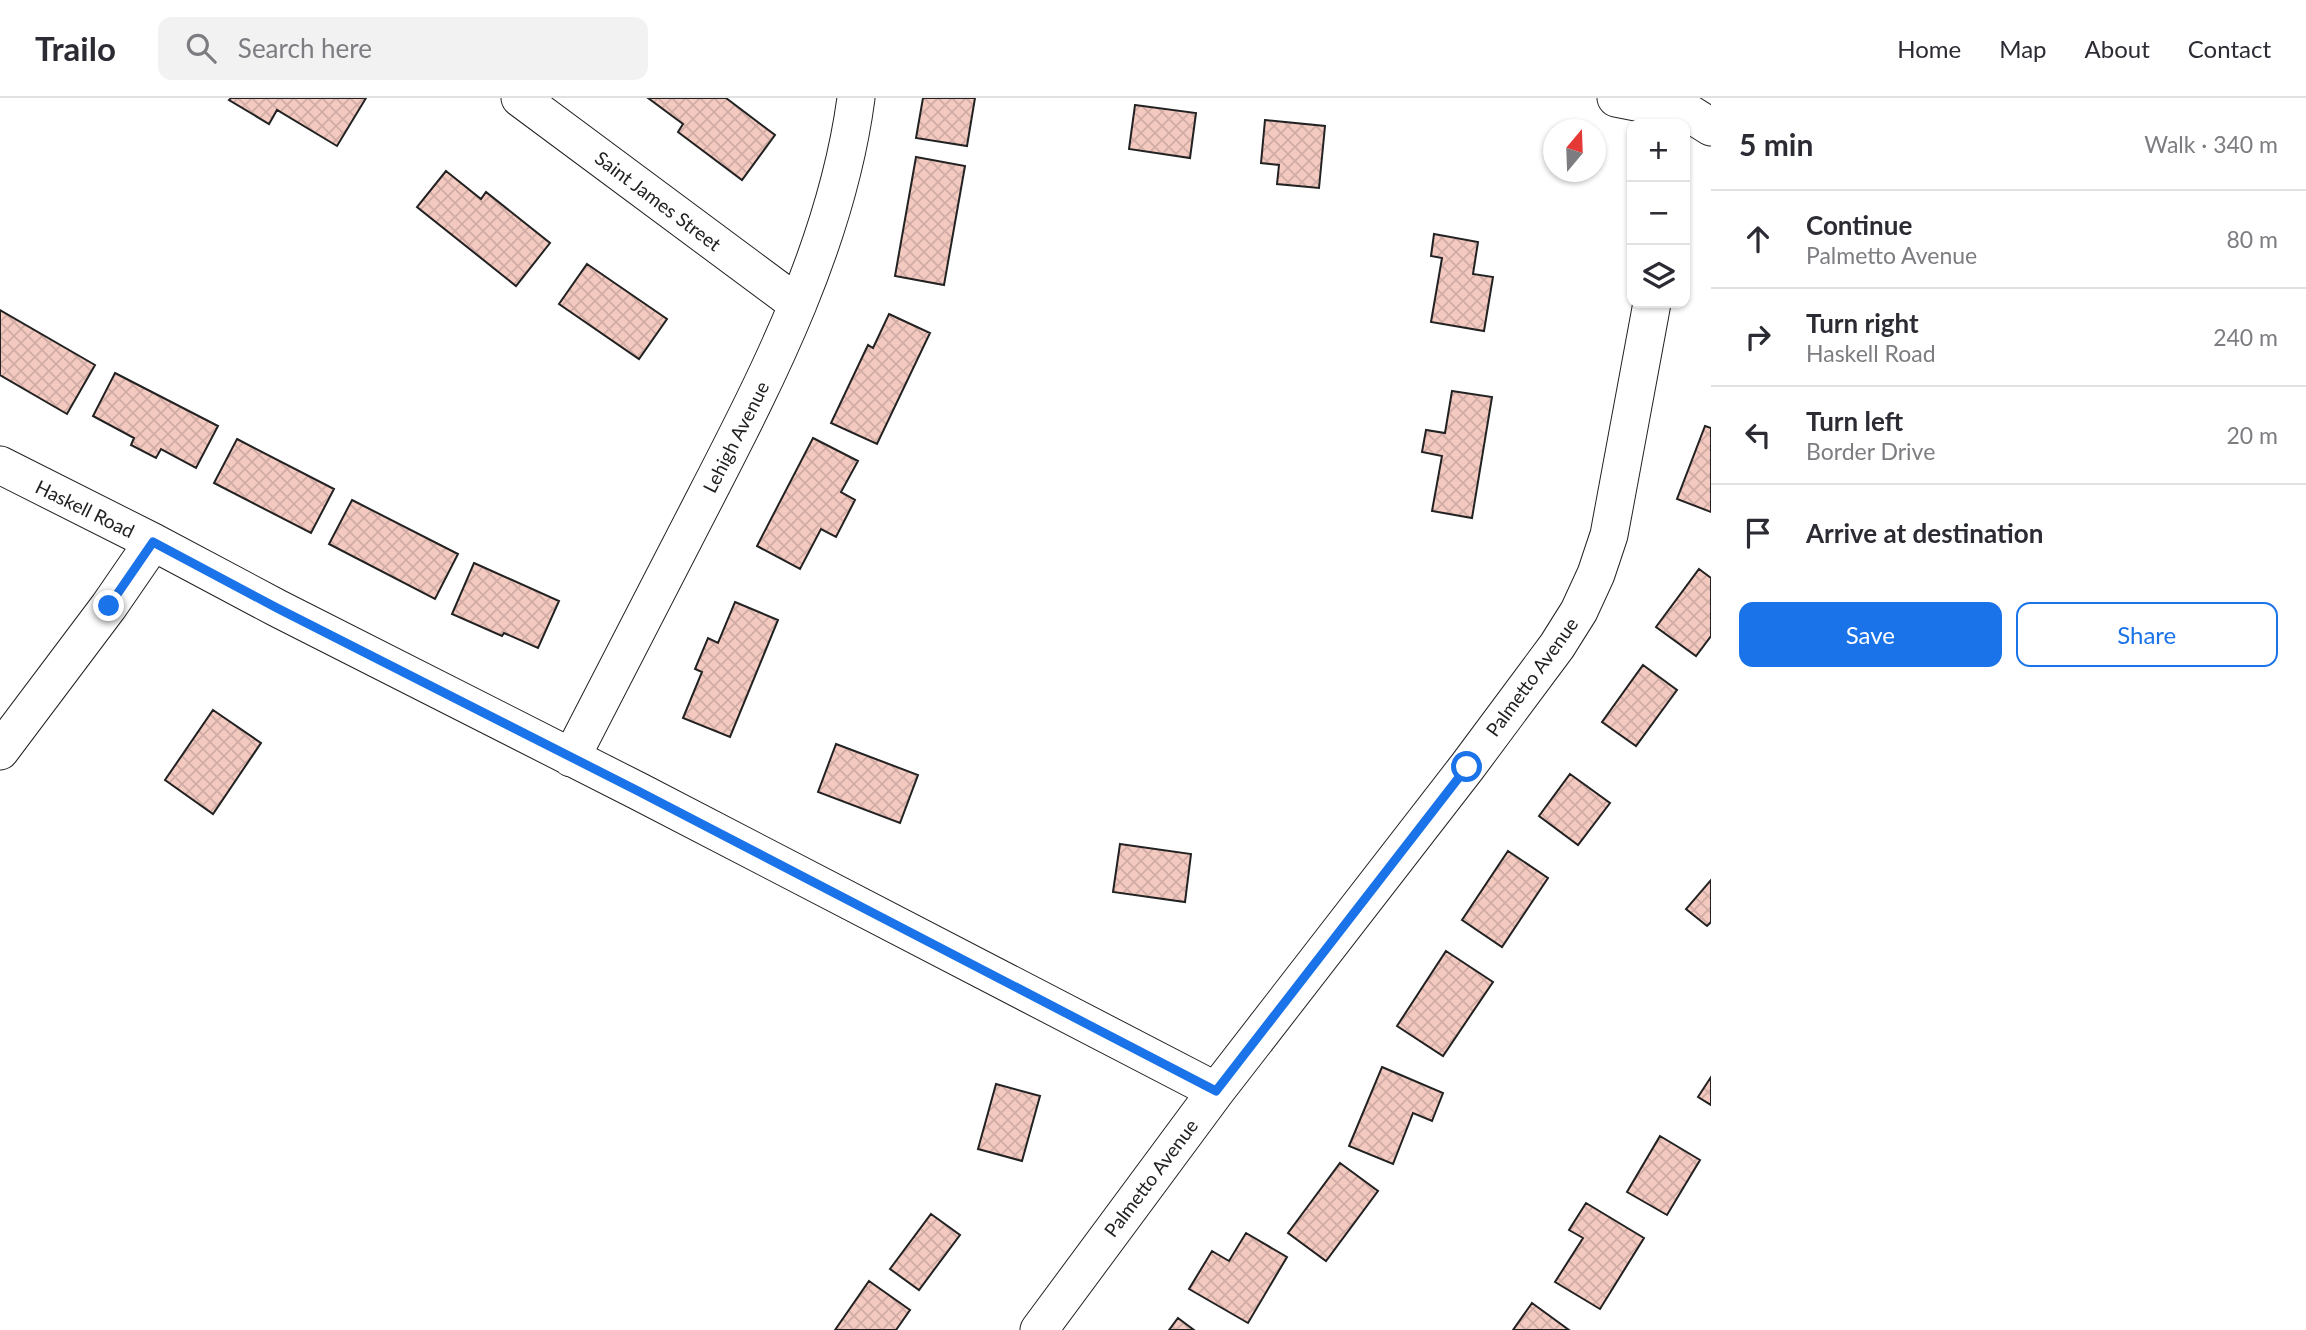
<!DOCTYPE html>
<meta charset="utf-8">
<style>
body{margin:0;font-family:Lato,sans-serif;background:#f2f2f3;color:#2b2b33}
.controls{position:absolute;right:21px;top:21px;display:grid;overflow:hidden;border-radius:14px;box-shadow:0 2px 5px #0004}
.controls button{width:63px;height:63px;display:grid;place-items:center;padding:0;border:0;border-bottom:2px solid #e1e1e2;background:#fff;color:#2b2b33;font:35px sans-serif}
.compass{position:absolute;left:1543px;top:21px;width:63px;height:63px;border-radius:50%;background:#fff;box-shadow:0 2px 5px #0004;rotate:19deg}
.stop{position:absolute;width:21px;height:21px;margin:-16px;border:5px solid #1a73e8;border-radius:50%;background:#fff}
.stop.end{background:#1a73e8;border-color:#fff;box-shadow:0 2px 7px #0008}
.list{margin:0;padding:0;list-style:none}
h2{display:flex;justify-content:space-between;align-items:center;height:91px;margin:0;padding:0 28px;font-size:30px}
h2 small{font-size:23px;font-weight:400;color:#7c7c81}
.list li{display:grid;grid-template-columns:46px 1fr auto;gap:21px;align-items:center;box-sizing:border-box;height:98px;padding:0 28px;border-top:2px solid #e1e1e2}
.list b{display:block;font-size:26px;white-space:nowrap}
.list p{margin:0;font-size:23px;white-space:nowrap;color:#7c7c81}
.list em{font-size:23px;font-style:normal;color:#7c7c81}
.actions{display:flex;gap:14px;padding:21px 28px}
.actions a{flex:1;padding:16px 0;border:2px solid #1a73e8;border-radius:14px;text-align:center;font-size:24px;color:#1a73e8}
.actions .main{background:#1a73e8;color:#fff}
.icon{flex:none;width:38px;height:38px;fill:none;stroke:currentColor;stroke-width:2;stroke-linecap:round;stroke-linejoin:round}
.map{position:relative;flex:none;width:1711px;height:1232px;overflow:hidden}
header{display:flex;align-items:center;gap:42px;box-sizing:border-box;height:98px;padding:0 35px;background:#fff;border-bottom:2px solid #e1e1e2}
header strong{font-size:33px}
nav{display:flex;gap:38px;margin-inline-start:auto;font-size:24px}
.search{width:490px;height:63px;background:#f2f2f3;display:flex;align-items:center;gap:18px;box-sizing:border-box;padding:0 24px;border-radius:14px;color:#7c7c81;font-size:26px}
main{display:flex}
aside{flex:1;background:#fff}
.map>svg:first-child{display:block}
.building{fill:url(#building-cross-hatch);stroke:#222;stroke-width:2}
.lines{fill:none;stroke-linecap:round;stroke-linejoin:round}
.minor-casing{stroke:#222;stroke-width:39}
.minor{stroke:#fff;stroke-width:37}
.route{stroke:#1a73e8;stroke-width:9}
.labels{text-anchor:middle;stroke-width:5;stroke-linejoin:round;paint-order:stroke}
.street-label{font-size:19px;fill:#222;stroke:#fff}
</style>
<header>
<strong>Trailo</strong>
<div class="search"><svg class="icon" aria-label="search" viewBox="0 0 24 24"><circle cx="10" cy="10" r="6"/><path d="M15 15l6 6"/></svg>Search here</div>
<nav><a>Home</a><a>Map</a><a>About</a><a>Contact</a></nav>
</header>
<main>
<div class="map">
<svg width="1711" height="1232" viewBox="0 0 1711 1232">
<defs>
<pattern id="building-cross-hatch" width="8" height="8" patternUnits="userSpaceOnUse" patternTransform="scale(1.75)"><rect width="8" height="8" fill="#f3c9c0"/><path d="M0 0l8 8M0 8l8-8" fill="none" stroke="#d0aca5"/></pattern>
</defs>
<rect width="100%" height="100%" fill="#fff"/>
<path class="building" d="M 231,0 L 366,0 L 337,48 L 277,12 L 269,26 L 229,2 Z
M 648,0 L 726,0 L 775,37 L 742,82 L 678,34 L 683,26 Z
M 923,0 L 975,0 L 967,48 L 916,40 Z
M 1135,7 L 1196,15 L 1190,60 L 1129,51 Z
M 1265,22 L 1325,28 L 1319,90 L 1277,86 L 1279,67 L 1261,65 Z
M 916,59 L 965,68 L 944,187 L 895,178 Z
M 446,73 L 481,101 L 486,94 L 550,145 L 516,188 L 417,109 Z
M 1434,136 L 1478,144 L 1473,176 L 1493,179 L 1484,233 L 1431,224 L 1442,160 L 1431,158 Z
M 587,166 L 667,221 L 639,261 L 559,206 Z
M 0,212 L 95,267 L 67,316 L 0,277 Z
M 889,216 L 930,235 L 877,346 L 831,325 L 868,247 L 873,250 Z
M 115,275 L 218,328 L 196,370 L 161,351 L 156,360 L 131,347 L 134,340 L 93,318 Z
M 1452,293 L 1492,299 L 1472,420 L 1432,413 L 1442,358 L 1422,354 L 1426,332 L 1445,335 Z
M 1705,328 L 1711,330 L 1711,414 L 1677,401 Z
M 813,340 L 858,363 L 841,394 L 855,402 L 836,439 L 821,431 L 800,471 L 757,448 Z
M 237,341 L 334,391 L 311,435 L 214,385 Z
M 352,402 L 458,456 L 435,501 L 329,446 Z
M 474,465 L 559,503 L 538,550 L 504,535 L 502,538 L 452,516 Z
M 1699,471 L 1711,480 L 1711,538 L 1696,558 L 1656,529 Z
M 735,504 L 778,522 L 730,639 L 683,620 L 702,574 L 695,571 L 708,540 L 718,545 Z
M 1643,567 L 1677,592 L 1636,648 L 1602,624 Z
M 213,612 L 261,645 L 213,716 L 165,682 Z
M 836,646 L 918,677 L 900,725 L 818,694 Z
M 1570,676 L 1610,705 L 1578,747 L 1539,718 Z
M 1120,746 L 1191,756 L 1185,804 L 1113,794 Z
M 1508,753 L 1548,780 L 1502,849 L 1462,822 Z
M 1711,782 L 1711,824 L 1707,828 L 1686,811 Z
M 1446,853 L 1493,884 L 1443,958 L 1397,928 Z
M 1382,969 L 1443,995 L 1432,1023 L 1413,1015 L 1393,1066 L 1349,1048 Z
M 1711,979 L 1711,1007 L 1698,999 Z
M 996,986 L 1040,998 L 1022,1063 L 978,1051 Z
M 1660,1038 L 1700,1062 L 1667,1117 L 1627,1094 Z
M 1340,1065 L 1378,1093 L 1326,1163 L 1288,1135 Z
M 1586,1105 L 1644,1140 L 1600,1211 L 1555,1184 L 1583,1140 L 1569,1132 Z
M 931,1116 L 960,1137 L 919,1192 L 890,1171 Z
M 1246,1135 L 1287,1159 L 1248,1225 L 1189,1191 L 1212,1153 L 1229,1163 Z
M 869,1183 L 910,1212 L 896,1232 L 835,1232 Z
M 1532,1205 L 1569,1232 L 1513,1232 Z
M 1178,1220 L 1194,1232 L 1169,1232 Z"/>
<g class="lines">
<defs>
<path id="minor" d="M 520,0 L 796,205
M 1616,0 L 1687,14 L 1711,29
M 0,367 L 153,444 L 277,510 L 638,693 L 1216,993
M 0,653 L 109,508 L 153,444
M 571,660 C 615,574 660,487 705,400 C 770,274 837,143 856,0
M 1039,1232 L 1216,993 L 1467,669 L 1557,548 L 1579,513 L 1596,476 L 1609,437 L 1652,205"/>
</defs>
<use href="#minor" class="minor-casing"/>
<use href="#minor" class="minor"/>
</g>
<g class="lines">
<path class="route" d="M 109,508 L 153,444 L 277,510 L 638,693 L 1216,993 L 1467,669"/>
</g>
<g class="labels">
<g class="street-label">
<text transform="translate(658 103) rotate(37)" y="7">Saint James Street</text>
<text transform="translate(736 339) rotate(-63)" y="7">Lehigh Avenue</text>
<text transform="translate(85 411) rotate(26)" y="7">Haskell Road</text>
<text transform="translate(1532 579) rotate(-54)" y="7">Palmetto Avenue</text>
<text transform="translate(1151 1080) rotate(-53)" y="7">Palmetto Avenue</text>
</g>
</g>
</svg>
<div class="controls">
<button>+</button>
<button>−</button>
<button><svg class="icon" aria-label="layers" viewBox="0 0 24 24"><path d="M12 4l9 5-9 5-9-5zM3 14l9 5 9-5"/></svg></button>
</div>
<svg class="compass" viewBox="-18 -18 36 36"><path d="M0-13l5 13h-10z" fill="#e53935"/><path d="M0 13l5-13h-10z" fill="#7c7c81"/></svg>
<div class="stop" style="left:1467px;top:669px"></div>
<div class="stop end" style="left:109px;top:508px"></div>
</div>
<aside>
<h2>5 min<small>Walk · 340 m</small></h2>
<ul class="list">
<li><svg class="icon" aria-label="ahead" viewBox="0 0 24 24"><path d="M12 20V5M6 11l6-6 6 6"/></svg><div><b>Continue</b><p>Palmetto Avenue</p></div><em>80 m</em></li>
<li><svg class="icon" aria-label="right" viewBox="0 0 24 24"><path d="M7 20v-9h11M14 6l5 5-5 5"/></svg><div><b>Turn right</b><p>Haskell Road</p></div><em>240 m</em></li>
<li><svg class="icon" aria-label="left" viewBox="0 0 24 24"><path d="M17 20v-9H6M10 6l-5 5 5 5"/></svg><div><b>Turn left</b><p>Border Drive</p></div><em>20 m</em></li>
<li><svg class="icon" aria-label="arrive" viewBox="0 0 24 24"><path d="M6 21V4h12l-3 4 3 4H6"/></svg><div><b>Arrive at destination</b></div></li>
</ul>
<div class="actions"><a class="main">Save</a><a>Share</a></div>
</aside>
</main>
